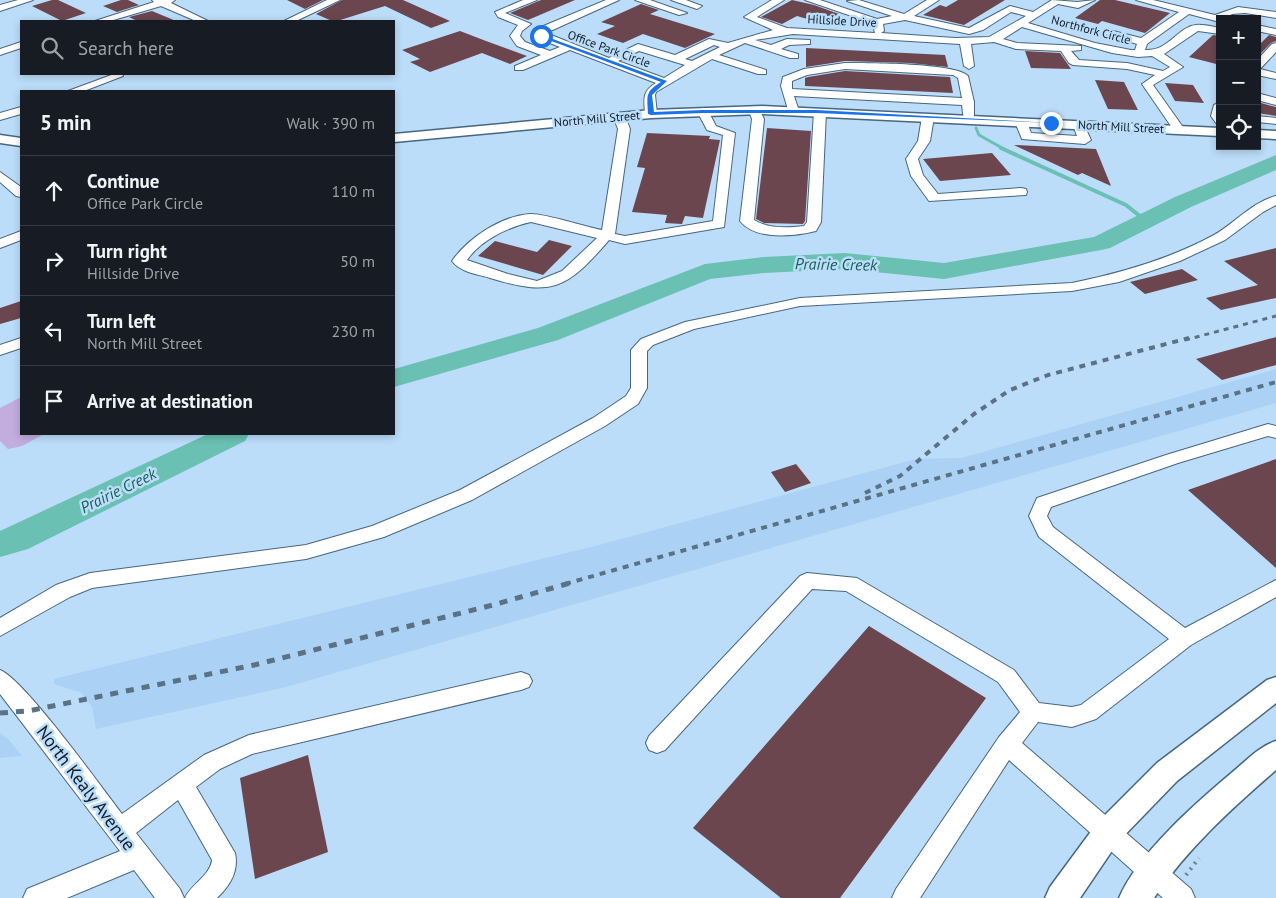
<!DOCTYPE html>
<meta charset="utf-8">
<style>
body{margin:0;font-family:"PT Sans",sans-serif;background:#20242c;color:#f1f3f6}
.controls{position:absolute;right:15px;top:15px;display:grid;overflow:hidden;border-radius:0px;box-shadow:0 2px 8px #0003}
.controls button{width:45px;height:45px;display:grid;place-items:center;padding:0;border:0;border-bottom:1px solid #363941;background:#171b24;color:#f1f3f6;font:25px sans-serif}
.stop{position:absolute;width:15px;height:15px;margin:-11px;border:4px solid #1a73e8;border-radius:50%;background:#fff}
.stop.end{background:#1a73e8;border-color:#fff;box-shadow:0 1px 5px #0008}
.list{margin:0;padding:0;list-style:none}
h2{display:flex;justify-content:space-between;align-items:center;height:65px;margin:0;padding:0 20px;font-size:21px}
h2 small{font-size:16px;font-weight:400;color:#9ea1a6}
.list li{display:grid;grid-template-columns:32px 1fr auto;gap:15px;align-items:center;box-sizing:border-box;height:70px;padding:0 20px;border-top:1px solid #363941}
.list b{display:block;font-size:19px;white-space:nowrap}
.list p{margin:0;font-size:16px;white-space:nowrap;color:#9ea1a6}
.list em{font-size:16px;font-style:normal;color:#9ea1a6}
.icon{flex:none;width:28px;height:28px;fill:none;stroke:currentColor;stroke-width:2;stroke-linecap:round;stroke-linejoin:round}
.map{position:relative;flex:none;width:1276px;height:898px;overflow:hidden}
.search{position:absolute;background:#171b24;box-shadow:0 2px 8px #0003;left:20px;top:20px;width:375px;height:55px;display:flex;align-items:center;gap:12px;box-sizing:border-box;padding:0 18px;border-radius:0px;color:#9ea1a6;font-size:19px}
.panel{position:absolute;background:#171b24;box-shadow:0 2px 8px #0003;left:20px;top:90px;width:375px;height:345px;border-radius:0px}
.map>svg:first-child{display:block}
.built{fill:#abd2f4}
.green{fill:#c2adde}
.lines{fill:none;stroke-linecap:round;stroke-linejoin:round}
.stream-far1{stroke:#6ac0b3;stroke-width:3}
.stream{stroke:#6ac0b3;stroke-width:4}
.river{fill:#6ac0b3;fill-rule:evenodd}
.building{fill:#6c464f}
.minor-casing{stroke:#47667f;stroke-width:2}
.major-casing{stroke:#47667f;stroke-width:3}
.path{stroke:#6b8397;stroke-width:4;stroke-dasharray:2 5;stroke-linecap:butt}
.minor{fill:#fff;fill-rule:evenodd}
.major{fill:#fff;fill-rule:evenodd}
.rail-far2{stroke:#5b7184;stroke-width:3;stroke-dasharray:5 5;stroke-linecap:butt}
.rail-far1{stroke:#5b7184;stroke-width:4;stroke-dasharray:6 6;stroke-linecap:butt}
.rail{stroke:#5b7184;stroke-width:5;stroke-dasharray:8 8;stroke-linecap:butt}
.route{fill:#1a73e8}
.labels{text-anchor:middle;stroke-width:5;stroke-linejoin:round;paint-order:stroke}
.far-street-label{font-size:12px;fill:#101d27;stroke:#bbddfa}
.water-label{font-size:16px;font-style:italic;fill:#165e56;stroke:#bbddfa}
.near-street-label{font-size:18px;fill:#101d27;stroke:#bbddfa}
</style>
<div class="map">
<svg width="1276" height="898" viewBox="0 0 1276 898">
<rect width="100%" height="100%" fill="#bbddfa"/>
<path class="built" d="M 1276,369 L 1276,403 L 286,687 L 96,729 L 92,707 L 82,693 L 54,684 L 54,679 L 599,545 L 916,459 L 961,458 Z
M 0,733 L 9,740 L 22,756 L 0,758 Z"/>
<path class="green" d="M 21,397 L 21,434 L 44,434 L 22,446 L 8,449 L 0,441 L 0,408 Z"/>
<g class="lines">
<path class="stream-far1" d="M 976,128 L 979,135 L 1004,149"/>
<path class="stream" d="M 1001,148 L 1126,205 L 1146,221"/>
<path class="river" d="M 1276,155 L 1276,170 L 1191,207 L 1110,248 L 1101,250 L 944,279 L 845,269 L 764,273 L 710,279 L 558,340 L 394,387 L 394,369 L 538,328 L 705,264 L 764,257 L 845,253 L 944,263 L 1094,237 L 1175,197 Z
M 208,434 L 249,434 L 245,441 L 28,549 L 0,557 L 0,531 Z"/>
</g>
<path class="building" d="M 52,0 L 58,0 L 86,13 L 62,21 L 32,6 Z
M 121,0 L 128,0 L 139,5 L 117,12 L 103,6 Z
M 287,0 L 323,0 L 305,9 Z
M 342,0 L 403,0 L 450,21 L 431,28 L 385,6 L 337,21 L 332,21 L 316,14 Z
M 541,0 L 575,0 L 528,20 L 510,13 Z
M 792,0 L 814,5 L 839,14 L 821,23 L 797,16 L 782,24 L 761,17 Z
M 958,0 L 1005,0 L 964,25 L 923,15 L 940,5 L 946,7 Z
M 1100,0 L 1115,0 L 1170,13 L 1145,33 L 1102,21 L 1098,24 L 1075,18 Z
M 641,4 L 659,10 L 650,14 L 715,34 L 685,48 L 643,34 L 623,43 L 597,34 L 615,26 L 601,22 Z
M 152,11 L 176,21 L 137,21 L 129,17 Z
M 460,31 L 486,41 L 527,56 L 510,64 L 482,53 L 430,72 L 410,62 L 420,59 L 402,50 Z
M 1213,35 L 1220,36 L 1220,65 L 1189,57 Z
M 1269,35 L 1276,37 L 1276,41 L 1271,43 L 1257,57 L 1257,47 Z
M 806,48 L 945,55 L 948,67 L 910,63 L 845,61 L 806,67 Z
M 1025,51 L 1060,53 L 1071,69 L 1031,68 Z
M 845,71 L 950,77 L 953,93 L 805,86 L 805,78 L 808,77 Z
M 1095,80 L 1124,82 L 1138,110 L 1108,109 Z
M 1165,83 L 1193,85 L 1204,103 L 1175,101 Z
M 1257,102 L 1276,107 L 1276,116 L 1257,113 Z
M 767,128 L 811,131 L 805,221 L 803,224 L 764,223 L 756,219 Z
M 647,133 L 710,136 L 709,139 L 720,140 L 703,218 L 685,216 L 682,224 L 665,223 L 667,215 L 632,212 L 645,168 L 637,167 Z
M 1014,145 L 1096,149 L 1111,186 L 1082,173 L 1078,175 Z
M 992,153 L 1011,175 L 940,181 L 923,159 Z
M 549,240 L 572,246 L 543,275 L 478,256 L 495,241 L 537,252 Z
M 1276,248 L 1276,298 L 1221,310 L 1206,298 L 1258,285 L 1224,261 Z
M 1182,269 L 1198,280 L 1145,294 L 1130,282 Z
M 21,301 L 21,318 L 0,324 L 0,308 Z
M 1276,337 L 1276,365 L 1222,380 L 1196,359 Z
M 1276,459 L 1276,568 L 1188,490 Z
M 796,464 L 811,483 L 785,492 L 771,472 Z
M 869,626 L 986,698 L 840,898 L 781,898 L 693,828 Z
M 308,755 L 328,852 L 255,879 L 240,778 Z"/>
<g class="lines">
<defs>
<path id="minor" d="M 18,0 L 33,0 L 0,11 L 0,5 Z
M 152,0 L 175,0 L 171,3 L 208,21 L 196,21 L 161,6 L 110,21 L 95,21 L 154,2 Z
M 327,0 L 340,0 L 296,21 L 284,21 Z
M 523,0 L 537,0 L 505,13 L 531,24 L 522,31 L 520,36 L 525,42 L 550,51 L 560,47 L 537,38 L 536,32 L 541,27 L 606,0 L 619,0 L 546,33 L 609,58 L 638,44 L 675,55 L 709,39 L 728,43 L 773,30 L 744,17 L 772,0 L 784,0 L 757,17 L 787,28 L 875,33 L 873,25 L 869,22 L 805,0 L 820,0 L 877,19 L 892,16 L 847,1 L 859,0 L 904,14 L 927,0 L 939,0 L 914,16 L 969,28 L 1010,6 L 1033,12 L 1052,0 L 1077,2 L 1095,0 L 1078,8 L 1058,4 L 1028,23 L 1095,43 L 1131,50 L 1135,50 L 1137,44 L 1100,32 L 1105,29 L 1141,38 L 1179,12 L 1136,0 L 1153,0 L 1215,15 L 1238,7 L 1276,12 L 1276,18 L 1245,13 L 1232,14 L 1225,19 L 1220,19 L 1220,22 L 1189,14 L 1147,44 L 1145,50 C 1170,51 1177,27 1196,25 C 1204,24 1213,27 1220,28 L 1220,34 L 1198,31 L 1164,54 L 1183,67 L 1153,85 L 1185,130 L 1179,134 L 1175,132 L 1142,84 L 1155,75 L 1127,69 L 1073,65 L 1069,63 L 1061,51 L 1016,49 L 994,42 L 971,44 L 974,66 L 969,69 L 964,66 L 960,44 L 793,34 L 755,40 L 771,45 L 787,39 L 810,40 L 810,44 L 789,45 L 781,49 L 798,54 L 798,58 L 790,58 L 745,43 L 719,55 L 766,70 L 766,74 L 758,74 L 712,59 L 656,92 L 655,95 L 657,114 L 651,117 L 645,114 C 644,99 642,91 656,83 L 570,50 L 523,70 L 515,70 L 515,66 L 541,55 L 517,46 L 510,36 L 518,25 L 498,17 L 495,12 ZM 1011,12 L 1026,16 L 989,37 L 955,38 L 881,33 L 884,31 L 883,24 L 905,20 L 969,34 L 983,30 ZM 1022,27 L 1112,53 L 1138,57 L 1152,56 L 1170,67 L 1163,71 L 1127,63 L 1079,60 L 1071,51 L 1081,50 L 1081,46 L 1017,43 L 1003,39 ZM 714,45 L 720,47 L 692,61 L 685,59 ZM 639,51 L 685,65 L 664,78 L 618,61 Z
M 635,0 L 650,0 L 687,13 L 679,15 Z
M 671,0 L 686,0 L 702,6 L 697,9 Z
M 1257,25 L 1276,29 L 1276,35 L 1257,31 Z
M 21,42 L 21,48 L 0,55 L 0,49 Z
M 1276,43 L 1276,52 L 1260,69 L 1276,73 L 1276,79 L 1257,75 L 1257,60 L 1272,44 Z
M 845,63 C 867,63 956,63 968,76 L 974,102 L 974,119 L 968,122 L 964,121 L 962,105 L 794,96 L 799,111 L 793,114 L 789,113 L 781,86 L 783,77 L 804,69 ZM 845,69 L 953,75 L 958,78 L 962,98 L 792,89 L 792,81 L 807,75 Z
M 114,74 L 122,74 L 123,76 L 84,91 L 68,91 Z
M 1257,93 L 1276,98 L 1276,105 L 1257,100 Z
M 1220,102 L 1220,124 L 1216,123 L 1211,116 L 1214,105 Z
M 21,107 L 21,114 L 0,120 L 0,113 Z
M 703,108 L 707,109 L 716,126 L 735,133 L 724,227 L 625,244 L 609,240 C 567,289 552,297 490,278 C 477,274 460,272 452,261 C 468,238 501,216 530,214 C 543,213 586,227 602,230 L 618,129 L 613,116 L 619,113 L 625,116 L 630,129 L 615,234 L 625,236 L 713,221 L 723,135 L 707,130 L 697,111 ZM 531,222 L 597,238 L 562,271 L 537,281 L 508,274 L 467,260 C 481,240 508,227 531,222 Z
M 755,108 L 759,109 L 764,119 L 754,220 C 769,229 787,228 804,226 L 807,222 L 814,112 L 820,109 L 826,112 L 821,222 L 816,231 C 795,236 756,241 740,221 L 752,119 L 749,111 Z
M 928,114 L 934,117 L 930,141 L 918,159 L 923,175 L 938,194 L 1021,188 L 1026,189 L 1027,192 L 1026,195 L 929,201 L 911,176 L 906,159 L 918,141 L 922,117 Z
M 1257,116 L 1276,118 L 1276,124 L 1257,122 Z
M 1021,119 L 1027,122 L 1031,133 L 1077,136 L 1073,125 L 1075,123 L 1083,123 L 1091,140 L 1085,144 L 1022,139 L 1015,122 Z
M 0,172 L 21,187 L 21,197 L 16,196 L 0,182 Z
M 1276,196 L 1276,205 L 1263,212 L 1225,240 L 1180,261 L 1119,282 L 1072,291 L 800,306 L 694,329 L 653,345 L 647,351 L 647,388 L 638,404 L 605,426 L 472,500 L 384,537 L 306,559 L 92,588 L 70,597 L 0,636 L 0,618 L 56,585 L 90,573 L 306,545 L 372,526 L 460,490 L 593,418 L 626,396 L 631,388 L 631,350 L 641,339 L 685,322 L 800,298 L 1072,283 C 1121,273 1170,259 1214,235 C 1235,223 1252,202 1276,196 Z
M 21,231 L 21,240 L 0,248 L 0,239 Z
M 21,338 L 21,348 L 0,355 L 0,345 Z
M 1268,424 L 1276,426 L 1276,438 L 1268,436 L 1178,463 L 1051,507 L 1047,516 L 1053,527 L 1185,628 L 1276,580 L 1276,597 L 1191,645 L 1096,719 L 1072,727 L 1038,722 L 1022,743 L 1191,889 L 1195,898 L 1163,898 L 1009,760 L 920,898 L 892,898 L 896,889 L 999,737 L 1020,712 L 998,682 L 846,591 L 812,589 L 665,750 L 657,753 L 649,750 L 646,743 L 649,736 L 800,576 L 807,573 L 857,578 L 1014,670 L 1039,703 L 1072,707 L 1081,705 L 1169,639 L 1039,537 L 1029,516 L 1037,498 L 1166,455 Z
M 0,670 C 23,678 102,788 122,814 L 204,755 L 249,735 L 521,672 L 529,675 L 532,681 L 529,687 L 521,690 L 252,754 L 220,769 L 196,787 L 235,853 C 239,871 230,886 217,898 L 185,898 C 191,884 210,876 212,860 L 178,800 L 136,833 L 180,889 L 184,898 L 155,898 L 134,870 L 67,898 L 23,898 L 27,889 L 120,851 L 0,694 Z"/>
<path id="major" d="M 762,106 L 1220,128 L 1220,136 L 762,114 L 651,118 L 394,142 L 394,134 L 651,110 Z
M 1257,130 L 1276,131 L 1276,139 L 1257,138 Z
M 0,135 L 21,138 L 21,146 L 0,143 Z
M 1276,677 L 1276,703 L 1177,781 L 1118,842 L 1080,898 L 1045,898 L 1050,887 L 1098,822 L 1157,763 L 1267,680 Z
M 1276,741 L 1276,770 C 1231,809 1187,849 1154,898 L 1119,898 C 1139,852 1197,802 1235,770 C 1248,759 1260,746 1276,741 Z"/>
</defs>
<use href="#minor" class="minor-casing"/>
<use href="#major" class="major-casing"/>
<path class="path" d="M 1186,875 L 1199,858"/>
<use href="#minor" class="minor"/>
<use href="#major" class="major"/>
<path class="rail-far2" d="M 1185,340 L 1276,316"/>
<path class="rail-far1" d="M 865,493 L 900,476 L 974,414 L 1010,390 L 1048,375 L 1189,338
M 565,584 L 1276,382"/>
<path class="rail" d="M 0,713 L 28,711 L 254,665 L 493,605 L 570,583"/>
</g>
<path class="route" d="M 542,35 L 667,81 L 652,95 L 654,112 L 703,110 L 816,110 L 1054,123 L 816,113 L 703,113 L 651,115 L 648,114 C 647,95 645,92 661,82 L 538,36 Z"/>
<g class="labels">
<g class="far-street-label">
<text transform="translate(842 21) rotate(3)" y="4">Hillside Drive</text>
<text transform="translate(1091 30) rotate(15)" y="4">Northfork Circle</text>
<text transform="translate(609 49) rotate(20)" y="4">Office Park Circle</text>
<text transform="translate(597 119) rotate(-5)" y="4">North Mill Street</text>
<text transform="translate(1121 127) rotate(3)" y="4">North Mill Street</text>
</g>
<g class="water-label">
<text transform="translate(836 264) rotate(1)" y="6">Prairie Creek</text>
<text transform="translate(118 490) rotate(-26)" y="6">Prairie Creek</text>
</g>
<g class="near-street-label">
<text transform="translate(86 788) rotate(53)" y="6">North Kealy Avenue</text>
</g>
</g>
</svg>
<div class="controls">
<button>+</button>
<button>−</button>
<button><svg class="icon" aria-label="locate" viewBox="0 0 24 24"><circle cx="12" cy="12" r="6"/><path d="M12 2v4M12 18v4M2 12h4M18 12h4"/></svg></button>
</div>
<div class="stop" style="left:541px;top:36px"></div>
<div class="stop end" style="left:1051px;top:123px"></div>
<div class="search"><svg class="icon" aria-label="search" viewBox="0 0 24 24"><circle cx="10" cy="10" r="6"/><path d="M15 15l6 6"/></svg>Search here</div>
<section class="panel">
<h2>5 min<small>Walk · 390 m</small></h2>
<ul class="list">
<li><svg class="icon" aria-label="ahead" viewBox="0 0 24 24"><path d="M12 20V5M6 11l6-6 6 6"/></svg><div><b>Continue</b><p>Office Park Circle</p></div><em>110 m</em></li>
<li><svg class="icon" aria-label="right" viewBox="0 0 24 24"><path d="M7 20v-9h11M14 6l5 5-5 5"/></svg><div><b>Turn right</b><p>Hillside Drive</p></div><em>50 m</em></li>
<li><svg class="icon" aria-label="left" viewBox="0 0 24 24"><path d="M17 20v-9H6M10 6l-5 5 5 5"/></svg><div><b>Turn left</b><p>North Mill Street</p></div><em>230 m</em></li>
<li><svg class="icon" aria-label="arrive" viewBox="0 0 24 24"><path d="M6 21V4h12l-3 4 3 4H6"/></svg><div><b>Arrive at destination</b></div></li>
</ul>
</section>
</div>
